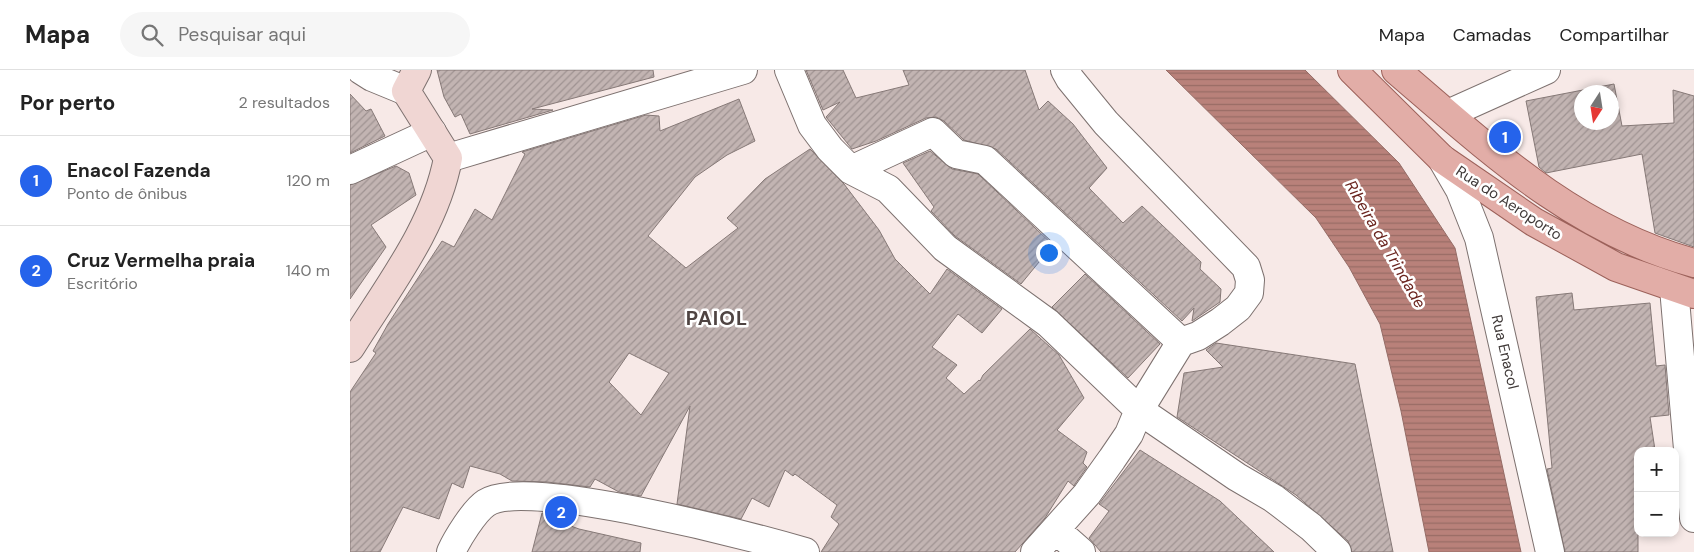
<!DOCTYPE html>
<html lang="pt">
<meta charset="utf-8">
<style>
body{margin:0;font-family:"DM Sans",sans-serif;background:#f6f6f6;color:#222}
.controls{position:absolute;right:15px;bottom:15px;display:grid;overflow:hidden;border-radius:10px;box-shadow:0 2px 8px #0003}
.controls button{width:45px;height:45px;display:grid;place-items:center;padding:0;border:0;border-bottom:1px solid #e0e0e0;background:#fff;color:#222;font:25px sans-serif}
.compass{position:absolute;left:1224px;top:15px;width:45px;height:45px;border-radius:50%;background:#fff;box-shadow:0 2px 8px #0003;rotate:192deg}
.you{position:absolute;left:698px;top:182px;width:18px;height:18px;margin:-12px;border:4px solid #fff;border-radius:50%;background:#1a73e8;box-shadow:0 0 0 8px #1a73e833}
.badge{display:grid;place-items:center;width:32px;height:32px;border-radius:50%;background:#2563eb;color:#fff;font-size:16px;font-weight:700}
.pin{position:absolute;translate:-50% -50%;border:2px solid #fff;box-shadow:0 1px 5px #0006}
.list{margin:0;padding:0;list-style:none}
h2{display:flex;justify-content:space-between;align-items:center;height:65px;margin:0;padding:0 20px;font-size:21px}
h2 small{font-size:16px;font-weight:400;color:#767676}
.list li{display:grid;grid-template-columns:32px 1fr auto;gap:15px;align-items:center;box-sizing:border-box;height:90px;padding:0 20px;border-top:1px solid #e0e0e0}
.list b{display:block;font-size:19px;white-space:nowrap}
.list p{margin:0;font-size:16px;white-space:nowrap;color:#767676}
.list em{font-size:16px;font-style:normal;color:#767676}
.icon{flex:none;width:28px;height:28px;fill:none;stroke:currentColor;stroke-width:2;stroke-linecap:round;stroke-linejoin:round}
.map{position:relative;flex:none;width:1344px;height:482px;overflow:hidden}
header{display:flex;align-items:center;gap:30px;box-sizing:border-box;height:70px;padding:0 25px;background:#fff;border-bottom:1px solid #e0e0e0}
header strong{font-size:24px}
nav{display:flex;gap:28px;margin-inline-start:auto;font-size:18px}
.search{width:350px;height:45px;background:#f6f6f6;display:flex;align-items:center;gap:12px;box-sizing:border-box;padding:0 18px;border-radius:28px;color:#767676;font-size:19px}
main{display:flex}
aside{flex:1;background:#fff}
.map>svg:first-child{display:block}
.water{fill:url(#water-rules);stroke:#956c66}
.building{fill:url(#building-hatch);stroke:#867977;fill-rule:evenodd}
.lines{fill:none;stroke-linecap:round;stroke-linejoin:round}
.street-casing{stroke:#7d716f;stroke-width:30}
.secondary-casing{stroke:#7d716f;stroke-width:30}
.primary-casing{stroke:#9c615a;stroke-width:30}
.street{stroke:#fff;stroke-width:28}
.secondary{stroke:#f0d6d3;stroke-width:28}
.primary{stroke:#e2ada7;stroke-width:28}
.labels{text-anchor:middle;stroke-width:5;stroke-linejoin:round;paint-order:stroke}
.street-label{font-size:15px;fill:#403a39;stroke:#fff}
.water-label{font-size:16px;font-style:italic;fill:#6a241e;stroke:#fff}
.district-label{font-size:20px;font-weight:bold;letter-spacing:1px;fill:#4f4442;stroke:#fff}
</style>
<header>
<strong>Mapa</strong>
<div class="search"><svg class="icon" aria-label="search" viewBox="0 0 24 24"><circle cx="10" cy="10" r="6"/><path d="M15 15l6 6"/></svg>Pesquisar aqui</div>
<nav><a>Mapa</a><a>Camadas</a><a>Compartilhar</a></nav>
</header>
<main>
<aside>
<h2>Por perto<small>2 resultados</small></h2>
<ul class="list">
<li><span class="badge">1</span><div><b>Enacol Fazenda</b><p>Ponto de ônibus</p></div><em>120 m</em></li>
<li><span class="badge">2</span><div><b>Cruz Vermelha praia</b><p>Escritório</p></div><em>140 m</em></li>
</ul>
</aside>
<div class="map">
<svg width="1344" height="482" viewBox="0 0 1344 482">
<defs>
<pattern id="water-rules" width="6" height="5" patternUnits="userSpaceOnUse" patternTransform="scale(1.25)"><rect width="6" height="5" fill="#b9817a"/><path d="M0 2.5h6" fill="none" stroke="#986b65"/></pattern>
<pattern id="building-hatch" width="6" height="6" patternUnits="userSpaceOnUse" patternTransform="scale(1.25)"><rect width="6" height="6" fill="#c2b4b2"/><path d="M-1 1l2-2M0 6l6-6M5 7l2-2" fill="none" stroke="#9f9392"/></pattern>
</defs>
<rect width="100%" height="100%" fill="#f7e9e7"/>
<path class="water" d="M 816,0 L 955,0 L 1049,93 L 1105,178 L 1171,482 L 1079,482 L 1051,341 L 1030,254 L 999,197 L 966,148 Z"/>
<path class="building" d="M 87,0 L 303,0 L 304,7 L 182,39 L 203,40 L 120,64 L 111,44 L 105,47 L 94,27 Z
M 456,0 L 493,0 L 506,28 L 559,15 L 553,0 L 675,0 L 689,40 L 698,31 L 723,54 L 757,98 L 739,118 L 773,153 L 792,136 L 851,192 L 850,199 L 871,219 L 870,232 L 842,251 L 844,238 L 832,251 L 646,79 L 614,70 L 594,51 L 586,47 L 576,48 L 526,71 L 502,79 L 476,47 L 490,32 L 473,40 Z
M 1264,14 L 1272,56 L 1324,53 L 1323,20 L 1344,26 L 1344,177 L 1305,163 L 1292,84 L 1196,103 L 1189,97 L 1176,31 ZM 1232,22 L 1262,22 L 1262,52 L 1232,52 Z
M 0,24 L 16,41 L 21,39 L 35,66 L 0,83 Z
M 389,29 L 405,71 L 377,85 L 345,107 L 298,166 L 336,198 L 388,158 L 377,148 L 415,109 L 460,79 L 494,114 L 529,160 L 545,189 L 580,224 L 597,199 L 652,239 L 632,263 L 608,244 L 582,277 L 607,295 L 596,308 L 614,324 L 629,310 L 630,311 L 633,305 L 680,259 L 709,285 L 734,328 L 707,360 L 737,382 L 733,393 L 737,397 L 725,414 L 724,416 L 718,411 L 695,448 L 665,482 L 471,482 L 489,454 L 481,447 L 487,435 L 445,404 L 443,406 L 435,400 L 419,437 L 402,428 L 391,449 L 327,434 L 340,336 L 291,426 L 269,422 L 245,409 L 240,417 L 197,412 L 162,411 L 150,404 L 120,396 L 113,418 L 102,413 L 89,449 L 53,437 L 30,482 L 0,482 L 0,322 L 26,283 L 23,281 L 38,254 L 92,171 L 104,177 L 125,139 L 142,150 L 175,84 L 172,82 L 296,45 L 309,46 L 310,61 ZM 279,283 L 319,303 L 291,345 L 259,312 Z
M 580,81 L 602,99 L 628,104 L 703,175 L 671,214 L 605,166 L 581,141 L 584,137 L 553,93 Z
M 46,96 L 59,103 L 66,125 L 21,155 L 36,177 L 0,229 L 0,115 Z
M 735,204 L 810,274 L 778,308 L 702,237 Z
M 1222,223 L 1224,240 L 1300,233 L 1306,296 L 1315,295 L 1319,345 L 1300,347 L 1305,380 L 1288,381 L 1288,482 L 1215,482 L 1197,399 L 1202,398 L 1186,227 Z
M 866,273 L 1005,294 L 1043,482 L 1002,482 L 998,471 L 946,425 L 827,347 L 834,303 L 873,297 L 856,280 Z
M 790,380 L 870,431 L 924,482 L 751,482 L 739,468 L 759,441 L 749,434 Z
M 192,443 L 223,446 L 218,455 L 229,459 L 291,473 L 290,482 L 182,482 Z"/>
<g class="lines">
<defs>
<path id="street" d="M 11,0 L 22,7 L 56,21
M 439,0 L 462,55 L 480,79 L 501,100 L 538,119 L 595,178 L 698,253 L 789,340 L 887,407 L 923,428 L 961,457 L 987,482
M 1098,44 L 1196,0
M 98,88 L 393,0
M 1092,89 L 1110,120 L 1129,168 L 1200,482
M 0,100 L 82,62
M 501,100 L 583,62 L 606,84 L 635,90 L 831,272
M 1324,218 L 1344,448
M 706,460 L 731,482
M 101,482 C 107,469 124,441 136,433 C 175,406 403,467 455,482
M 685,482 L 737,424 L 762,389 L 779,364 L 789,340 L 831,272 L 848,266 L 870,252 L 888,238 L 899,223 L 900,210 L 896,197 L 756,53 L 720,9 L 715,0"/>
<path id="secondary" d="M 0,278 C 37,218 85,158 98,88 L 56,21 L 67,0"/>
<path id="primary" d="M 1002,0 L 1092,89 L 1184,152 L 1266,197 L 1344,224
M 1046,0 C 1137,78 1225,161 1344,193"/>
</defs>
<use href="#street" class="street-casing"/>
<use href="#secondary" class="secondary-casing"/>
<use href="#primary" class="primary-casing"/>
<use href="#street" class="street"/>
<use href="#secondary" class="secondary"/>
<use href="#primary" class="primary"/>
</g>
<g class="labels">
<g class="street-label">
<text transform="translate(1159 133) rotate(33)" y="5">Rua do Aeroporto</text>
<text transform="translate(1155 282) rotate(77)" y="5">Rua Enacol</text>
</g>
<g class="water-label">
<text transform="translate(1036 174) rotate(60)" y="6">Ribeira da Trindade</text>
</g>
<g class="district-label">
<text x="367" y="255">PAIOL</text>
</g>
</g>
</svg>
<div class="controls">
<button>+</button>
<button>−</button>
</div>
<svg class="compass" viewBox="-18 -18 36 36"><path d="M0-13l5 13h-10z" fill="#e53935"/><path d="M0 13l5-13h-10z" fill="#767676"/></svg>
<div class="you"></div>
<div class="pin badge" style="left:1155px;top:67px">1</div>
<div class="pin badge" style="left:211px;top:442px">2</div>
</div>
</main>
